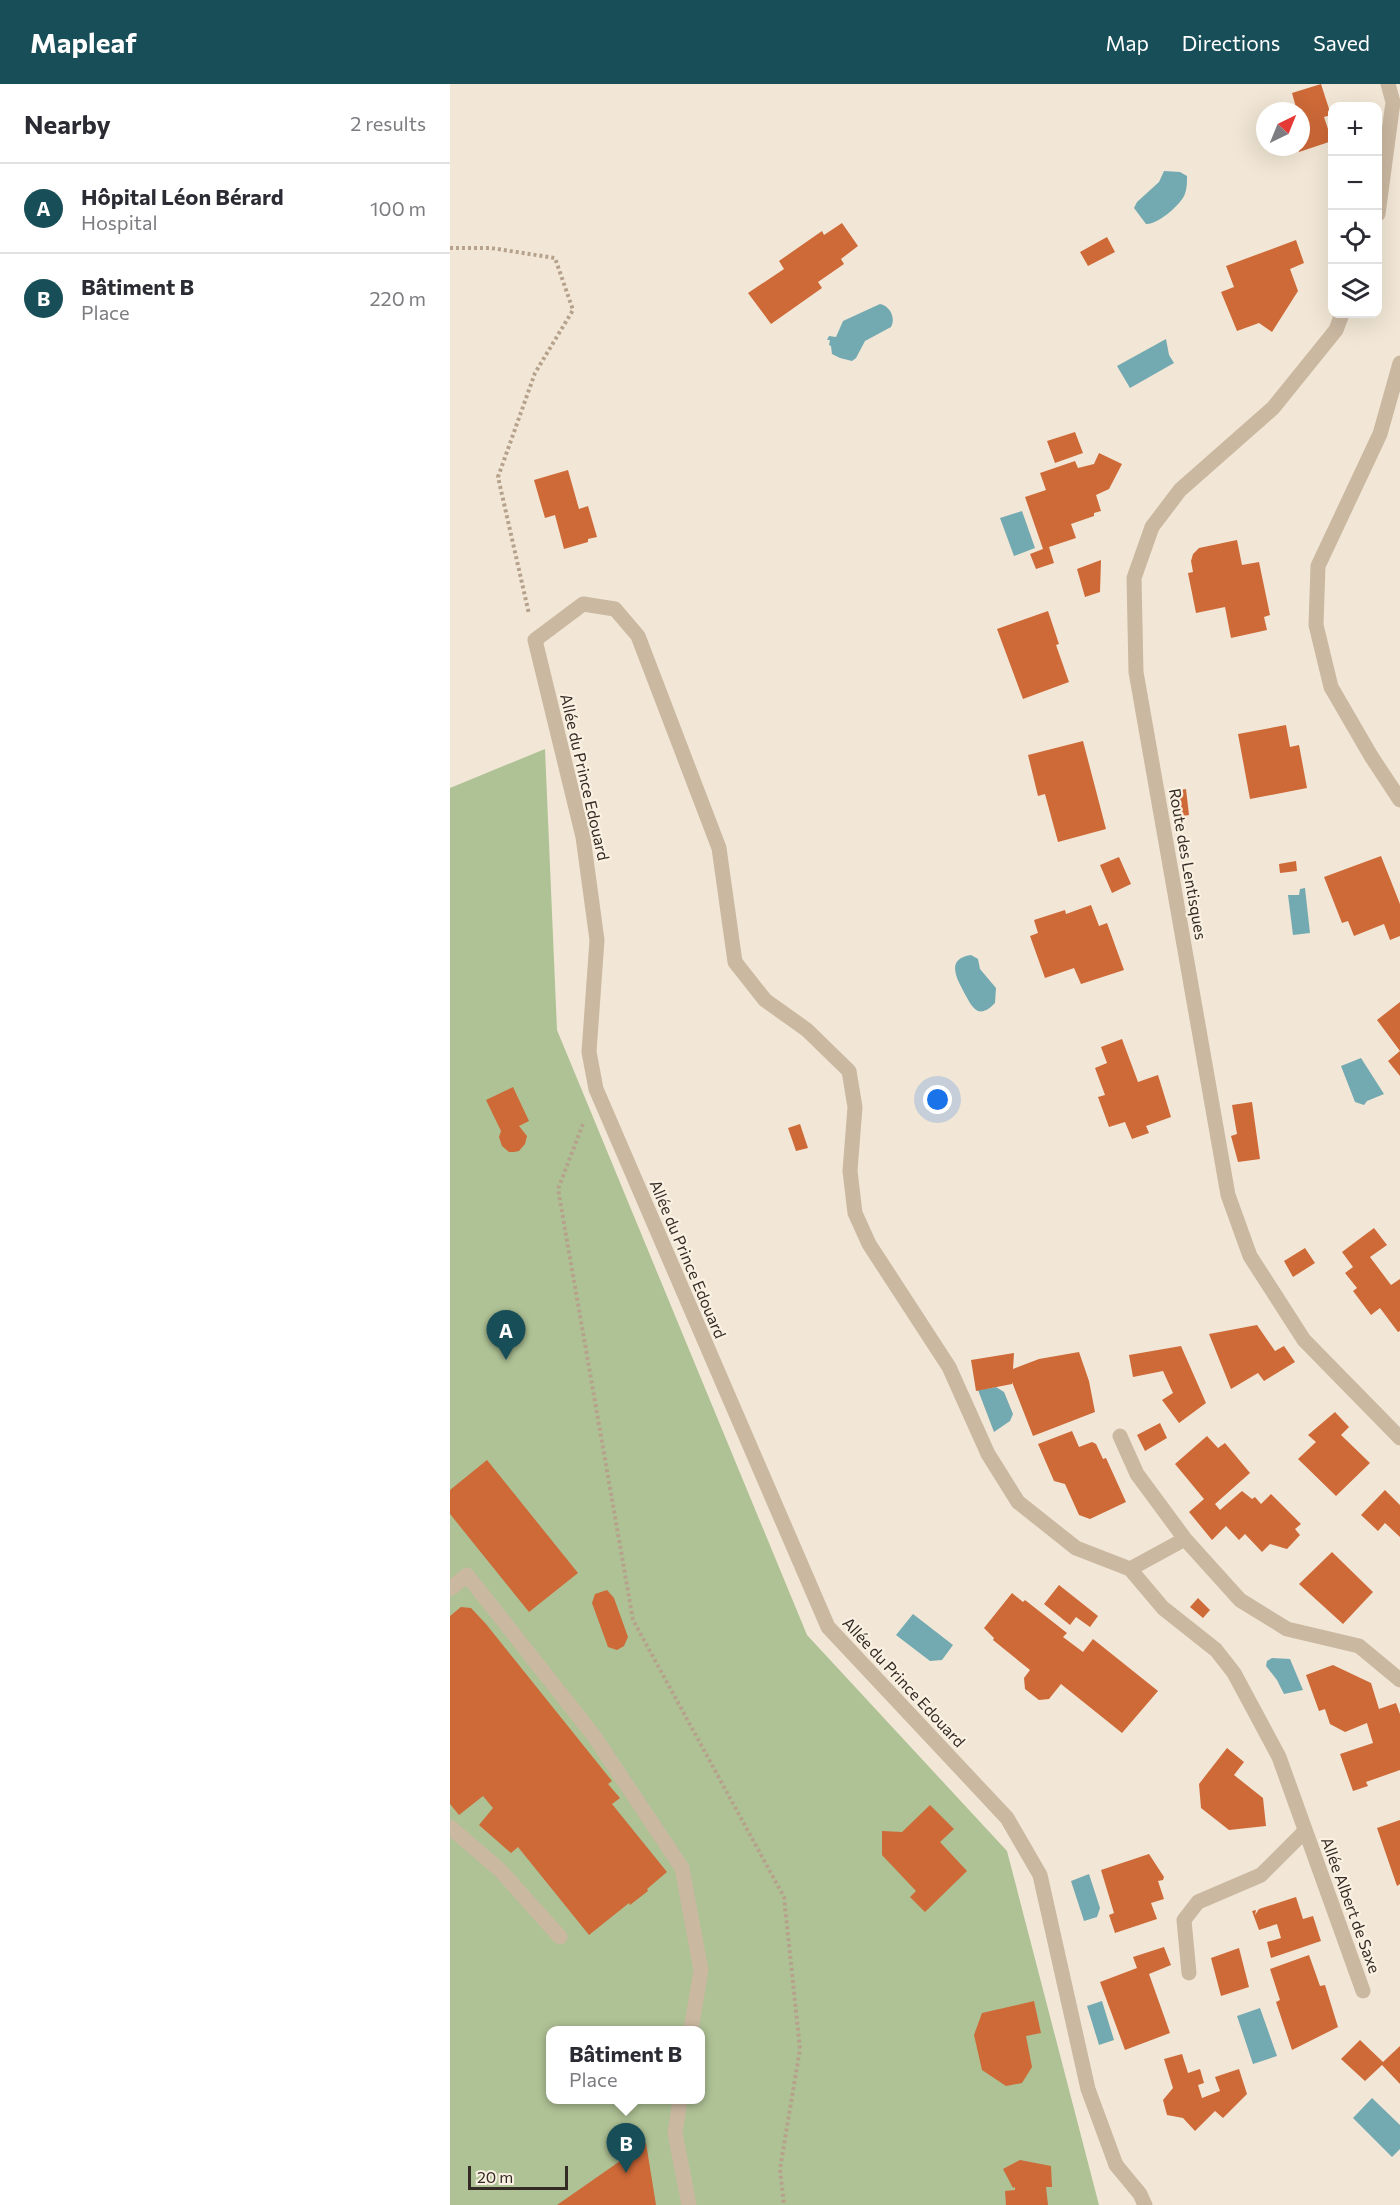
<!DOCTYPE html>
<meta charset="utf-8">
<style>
body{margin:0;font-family:Commissioner,sans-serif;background:#f7f7f7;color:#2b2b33}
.controls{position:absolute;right:18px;top:18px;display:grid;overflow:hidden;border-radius:12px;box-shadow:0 6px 24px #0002}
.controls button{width:54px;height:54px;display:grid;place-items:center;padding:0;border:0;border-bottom:2px solid #e1e1e2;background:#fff;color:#2b2b33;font:30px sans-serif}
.compass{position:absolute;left:806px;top:18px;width:54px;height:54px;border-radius:50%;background:#fff;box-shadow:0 6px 24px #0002;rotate:43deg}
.scale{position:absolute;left:18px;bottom:15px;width:100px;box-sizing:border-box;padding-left:6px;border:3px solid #342b25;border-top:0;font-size:16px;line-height:21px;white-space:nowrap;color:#342b25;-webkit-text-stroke:4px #faf1e2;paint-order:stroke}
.you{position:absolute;left:488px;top:1016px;width:21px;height:21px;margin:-15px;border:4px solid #fff;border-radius:50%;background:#1a73e8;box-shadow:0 0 0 9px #1a73e833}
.badge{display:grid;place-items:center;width:39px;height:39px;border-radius:50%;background:#184e58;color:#fff;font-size:20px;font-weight:700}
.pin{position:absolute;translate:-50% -50px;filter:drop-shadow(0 2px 3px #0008)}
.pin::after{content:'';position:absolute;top:32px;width:21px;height:18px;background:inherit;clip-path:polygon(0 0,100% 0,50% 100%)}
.popup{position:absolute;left:96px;top:1942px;width:159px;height:78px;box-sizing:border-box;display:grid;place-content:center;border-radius:12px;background:#fff;filter:drop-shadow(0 2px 4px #0005);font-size:20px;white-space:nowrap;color:#7c7c81}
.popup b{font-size:22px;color:#2b2b33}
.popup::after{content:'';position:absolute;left:50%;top:100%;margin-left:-12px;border:12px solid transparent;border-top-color:#fff}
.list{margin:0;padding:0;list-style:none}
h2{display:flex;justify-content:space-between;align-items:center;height:78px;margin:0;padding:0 24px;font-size:26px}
h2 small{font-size:20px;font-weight:400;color:#7c7c81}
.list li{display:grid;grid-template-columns:39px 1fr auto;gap:18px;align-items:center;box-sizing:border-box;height:90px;padding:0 24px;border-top:2px solid #e1e1e2}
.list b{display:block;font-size:22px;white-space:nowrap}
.list p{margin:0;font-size:20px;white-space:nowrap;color:#7c7c81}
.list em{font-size:20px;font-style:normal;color:#7c7c81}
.icon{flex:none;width:33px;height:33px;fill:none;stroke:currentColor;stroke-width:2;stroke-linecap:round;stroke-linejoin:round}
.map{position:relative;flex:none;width:950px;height:2121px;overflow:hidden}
header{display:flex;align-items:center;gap:36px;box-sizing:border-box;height:84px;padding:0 30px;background:#184e58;color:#fff}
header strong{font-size:28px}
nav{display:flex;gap:33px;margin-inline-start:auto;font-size:21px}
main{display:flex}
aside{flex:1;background:#fff}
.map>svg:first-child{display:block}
.green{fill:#afc295;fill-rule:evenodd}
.water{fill:#73a9b1}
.building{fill:#ce6938}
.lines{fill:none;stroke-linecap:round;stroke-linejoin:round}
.path{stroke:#b6a28c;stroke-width:4;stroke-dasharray:3 3;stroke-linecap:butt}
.service{stroke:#cab8a1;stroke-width:15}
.minor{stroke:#cab8a1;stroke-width:15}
.labels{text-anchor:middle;stroke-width:4.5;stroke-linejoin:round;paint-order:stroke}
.street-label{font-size:16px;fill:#342b25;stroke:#faf1e2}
</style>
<header>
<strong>Mapleaf</strong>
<nav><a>Map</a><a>Directions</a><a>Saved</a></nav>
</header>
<main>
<aside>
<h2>Nearby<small>2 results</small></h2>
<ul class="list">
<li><span class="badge">A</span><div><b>Hôpital Léon Bérard</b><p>Hospital</p></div><em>100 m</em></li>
<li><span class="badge">B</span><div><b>Bâtiment B</b><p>Place</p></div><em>220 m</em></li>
</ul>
</aside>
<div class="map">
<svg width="950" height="2121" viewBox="0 0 950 2121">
<rect width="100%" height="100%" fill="#f2e7d6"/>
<path class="green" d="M 95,665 L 107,946 L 357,1551 L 557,1767 L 649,2121 L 0,2121 L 0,704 ZM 101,1946 L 251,1946 L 251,2016 L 101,2016 Z"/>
<path class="water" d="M 714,87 L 730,88 L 737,92 C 737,99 737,106 734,112 C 729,122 707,141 696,140 L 684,124 L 687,118 L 709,98 Z
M 430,220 C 440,222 446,234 441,243 L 415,257 L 406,274 L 402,277 L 390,274 L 382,270 L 381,262 L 379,261 L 380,256 L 377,256 L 379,252 L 386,253 L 393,237 Z
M 716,255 L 719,271 L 724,279 L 680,304 L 667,282 Z
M 572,427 L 585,464 L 564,472 L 550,434 Z
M 855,804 L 860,849 L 843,851 L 838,811 L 849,811 L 850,805 Z
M 521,871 L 528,875 L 530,885 L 546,904 L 545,919 C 541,923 535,929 528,927 C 522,924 519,917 516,912 C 509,898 493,875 521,871 Z
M 911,974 L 934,1010 L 917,1017 L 914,1021 L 905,1018 L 891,982 Z
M 546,1303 L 554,1308 L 563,1330 L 560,1337 L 544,1348 L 528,1306 Z
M 463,1530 L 503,1561 L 492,1576 L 480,1577 L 446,1551 Z
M 822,1574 L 840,1575 L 853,1606 L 834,1610 L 827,1596 L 816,1582 L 817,1577 Z
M 639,1790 L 650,1824 L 647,1833 L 634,1837 L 621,1797 Z
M 652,1917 L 664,1956 L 649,1961 L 637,1922 Z
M 810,1924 L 827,1972 L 803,1980 L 787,1932 Z
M 922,2014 L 950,2041 L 950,2065 L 942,2073 L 903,2034 Z"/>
<path class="building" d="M 871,0 L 881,31 L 874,33 L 882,57 L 849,68 L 847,63 L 851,63 L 851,27 L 847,27 L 842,9 Z
M 392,139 L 408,162 L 391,175 L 394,180 L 368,198 L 372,204 L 321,240 L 298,209 L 334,185 L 329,177 L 372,147 L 374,151 Z
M 657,153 L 665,168 L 638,182 L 630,168 Z
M 846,156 L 854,179 L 840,185 L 848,207 L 822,248 L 809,239 L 787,247 L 771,208 L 784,203 L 776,182 Z
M 625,348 L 633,369 L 605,379 L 597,357 Z
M 649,369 L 672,380 L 659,405 L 646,411 L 651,427 L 644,429 L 644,432 L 621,440 L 626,454 L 599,463 L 604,479 L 586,485 L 580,470 L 593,465 L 575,413 L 596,406 L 590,389 L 625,377 L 628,384 L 644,380 Z
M 118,386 L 129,425 L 138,422 L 147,453 L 138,455 L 138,458 L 114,465 L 105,431 L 95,434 L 84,396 Z
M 787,456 L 792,481 L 809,478 L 820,531 L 814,533 L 817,546 L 781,554 L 775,523 L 746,529 L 738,489 L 743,488 L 741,477 L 743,470 L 749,464 Z
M 651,476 L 650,508 L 635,513 L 627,485 Z
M 598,527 L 609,560 L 606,561 L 619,598 L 573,615 L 547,545 Z
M 836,641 L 840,663 L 849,661 L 857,704 L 800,715 L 788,650 Z
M 633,657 L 656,745 L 608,758 L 595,710 L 588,712 L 578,671 Z
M 736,705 L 739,731 L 728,733 L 724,707 Z
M 931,772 L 950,820 L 950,852 L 940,856 L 934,840 L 904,852 L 898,837 L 892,839 L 874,793 Z
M 669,773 L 681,800 L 662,809 L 650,781 Z
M 846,777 L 847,787 L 830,789 L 829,780 Z
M 641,821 L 649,842 L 657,839 L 674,886 L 631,900 L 624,884 L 595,894 L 580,852 L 588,849 L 584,836 L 615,826 L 616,830 Z
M 950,918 L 950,967 L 927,936 Z
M 672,955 L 688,998 L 708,991 L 721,1033 L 696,1042 L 699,1049 L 682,1055 L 675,1038 L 659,1043 L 648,1013 L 655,1011 L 645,984 L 657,979 L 651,963 Z
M 950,967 L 950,992 L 938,977 Z
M 63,1003 L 79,1037 L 69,1042 L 77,1052 L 75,1060 L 69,1067 L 64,1068 L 59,1068 L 52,1062 L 49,1053 L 51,1047 L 36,1016 Z
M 802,1018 L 810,1075 L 788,1078 L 781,1052 L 787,1050 L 782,1021 Z
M 350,1040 L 358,1064 L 346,1067 L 338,1044 Z
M 924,1144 L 937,1161 L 920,1173 L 941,1201 L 950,1195 L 950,1247 L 948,1248 L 930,1224 L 921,1231 L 903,1207 L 907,1204 L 895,1189 L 903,1183 L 892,1168 Z
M 855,1164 L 865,1179 L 843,1193 L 834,1177 Z
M 807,1241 L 825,1267 L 834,1262 L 845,1278 L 814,1297 L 808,1289 L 781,1305 L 759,1250 Z
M 731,1262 L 756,1319 L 729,1339 L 712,1316 L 723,1309 L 713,1287 L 683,1293 L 679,1271 Z
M 629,1268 L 639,1297 L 645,1328 L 583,1352 L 562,1298 L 562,1300 L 526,1307 L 521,1276 L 564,1269 L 563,1285 L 589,1275 Z
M 885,1328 L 899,1343 L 891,1351 L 920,1379 L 886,1412 L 848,1375 L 866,1358 L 858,1351 Z
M 710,1339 L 717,1354 L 695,1367 L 687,1351 Z
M 622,1347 L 629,1363 L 642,1358 L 646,1360 L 653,1375 L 656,1374 L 676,1418 L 640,1435 L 629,1431 L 615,1400 L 604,1397 L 588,1360 Z
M 757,1352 L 768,1364 L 775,1359 L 800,1389 L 765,1420 L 770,1426 L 792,1407 L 802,1415 L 805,1413 L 811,1420 L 821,1410 L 851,1440 L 845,1445 L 850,1451 L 837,1465 L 820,1460 L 812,1468 L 795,1450 L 789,1456 L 776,1442 L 762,1456 L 739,1428 L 754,1415 L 725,1380 Z
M 37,1376 L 128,1489 L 79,1528 L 0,1430 L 0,1406 Z
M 935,1406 L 950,1421 L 950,1453 L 935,1439 L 928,1447 L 911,1431 Z
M 882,1468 L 923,1508 L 893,1540 L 849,1500 Z
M 609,1501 L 648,1532 L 640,1543 L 626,1533 L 620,1541 L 594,1520 Z
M 157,1506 L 164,1514 L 178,1553 L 174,1562 L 167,1566 L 158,1563 L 142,1519 L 145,1510 Z
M 562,1509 L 573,1518 L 575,1516 L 617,1549 L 613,1553 L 633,1568 L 643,1555 L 708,1607 L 672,1649 L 611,1600 L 599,1615 L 589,1616 L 575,1605 L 574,1594 L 580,1586 L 543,1556 L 544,1554 L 534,1544 Z
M 748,1514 L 760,1526 L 753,1534 L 740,1523 Z
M 11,1523 L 21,1524 L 36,1540 L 162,1697 L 158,1700 L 170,1714 L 162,1720 L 217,1788 L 197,1805 L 198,1807 L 180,1821 L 179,1819 L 139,1851 L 68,1763 L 61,1769 L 29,1741 L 43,1724 L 33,1712 L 9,1731 L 0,1720 L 0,1532 Z
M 883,1581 L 921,1599 L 929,1625 L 946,1619 L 950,1630 L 950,1686 L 916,1698 L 918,1702 L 903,1707 L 890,1670 L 923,1659 L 917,1639 L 895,1648 L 880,1640 L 875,1625 L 869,1627 L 856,1591 Z
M 777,1664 L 794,1678 L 784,1691 L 813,1714 L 816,1742 L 779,1746 L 751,1724 L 749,1700 Z
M 480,1721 L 504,1745 L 490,1758 L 517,1787 L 475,1828 L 460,1813 L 466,1807 L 432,1771 L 432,1747 L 452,1748 Z
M 950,1736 L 950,1800 L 947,1802 L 927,1744 Z
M 699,1770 L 714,1793 L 713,1796 L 708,1797 L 714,1815 L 701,1819 L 707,1835 L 665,1849 L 659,1831 L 664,1829 L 651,1786 Z
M 846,1813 L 853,1835 L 863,1832 L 871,1857 L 821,1874 L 817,1858 L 831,1854 L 827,1840 L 809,1846 L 802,1827 L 806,1826 L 805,1831 L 809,1825 Z
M 714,1863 L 721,1881 L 699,1890 L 720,1949 L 675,1966 L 650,1898 L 687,1884 L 683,1873 Z
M 789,1864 L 799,1903 L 771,1912 L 761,1874 Z
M 859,1871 L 870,1902 L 875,1901 L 888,1943 L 842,1966 L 826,1918 L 830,1916 L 820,1885 Z
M 584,1917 L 591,1949 L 576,1952 L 582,1983 L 572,1999 L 556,2002 L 532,1986 L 524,1951 L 532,1929 Z
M 910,1956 L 933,1978 L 950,1962 L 950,2000 L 932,1981 L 915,1997 L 891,1975 Z
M 732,1970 L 738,1989 L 750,1985 L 754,1999 L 748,2001 L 752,2014 L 770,2007 L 765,1993 L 789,1985 L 797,2010 L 773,2034 L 765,2027 L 745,2047 L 733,2034 L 717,2031 L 713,2016 L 723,2004 L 714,1975 Z
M 196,2059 L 206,2121 L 107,2121 Z
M 570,2076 L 601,2082 L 602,2103 L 596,2103 L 598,2121 L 556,2121 L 555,2107 L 565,2106 L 565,2103 L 563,2104 L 553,2085 Z"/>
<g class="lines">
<path class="path" d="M 0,164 L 41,164 L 105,174 L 123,226 L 85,289 L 48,393 L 79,530
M 133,1040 L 108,1105 L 183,1536 L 334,1813 L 350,1965 L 330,2085 L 334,2121"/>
<path class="service" d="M 0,1505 L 17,1491 L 144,1652 L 232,1784 L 251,1886 L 241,1946
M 0,1743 L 50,1786 L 110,1853
M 230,2016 L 225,2049 L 239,2121
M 666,2081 L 690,2110 L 695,2121"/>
<path class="minor" d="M 928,130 L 943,18 L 938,0
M 892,230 L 886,246 L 823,324 L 730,406 L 702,443 L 684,494 L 686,588 L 778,1111 L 800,1172 L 854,1256 L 950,1354
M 950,279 L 930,350 L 868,482 L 866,541 L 881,603 L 921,672 L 950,716
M 670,1352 L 687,1390 L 735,1455 L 790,1516 L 837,1545 L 909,1562 L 950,1596
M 680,1485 L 735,1455
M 739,1889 L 734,1836 L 748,1818 L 811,1791 L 855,1747
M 666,2081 L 638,2005 L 590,1791 L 557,1734 L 378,1543 L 146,1005 L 139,968 L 147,856 L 133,753 L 85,556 L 133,520 L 165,525 L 188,552 L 269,764 L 285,878 L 315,916 L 357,946 L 399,987 L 405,1023 L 400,1087 L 405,1129 L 419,1160 L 499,1283 L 538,1370 L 568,1418 L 626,1464 L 680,1485 L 713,1524 L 766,1566 L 784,1589 L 829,1673 L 913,1907"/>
</g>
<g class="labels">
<g class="street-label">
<text transform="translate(135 693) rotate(77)" y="6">Allée du Prince Edouard</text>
<text transform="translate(738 780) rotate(80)" y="6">Route des Lentisques</text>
<text transform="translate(238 1175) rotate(67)" y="6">Allée du Prince Edouard</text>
<text transform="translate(454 1598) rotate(47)" y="6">Allée du Prince Edouard</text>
<text transform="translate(901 1821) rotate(70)" y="6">Allée Albert de Saxe</text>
</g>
</g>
</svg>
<div class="controls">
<button>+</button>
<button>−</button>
<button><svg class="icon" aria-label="locate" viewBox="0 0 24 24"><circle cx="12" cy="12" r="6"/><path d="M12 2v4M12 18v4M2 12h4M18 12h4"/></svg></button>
<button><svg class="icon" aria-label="layers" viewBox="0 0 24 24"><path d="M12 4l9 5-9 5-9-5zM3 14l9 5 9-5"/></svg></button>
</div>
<svg class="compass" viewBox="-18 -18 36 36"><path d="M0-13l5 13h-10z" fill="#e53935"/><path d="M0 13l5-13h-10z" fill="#7c7c81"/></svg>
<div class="scale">20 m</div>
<div class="you"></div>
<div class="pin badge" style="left:56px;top:1276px">A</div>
<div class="pin badge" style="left:176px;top:2089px">B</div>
<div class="popup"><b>Bâtiment B</b>Place</div>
</div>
</main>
